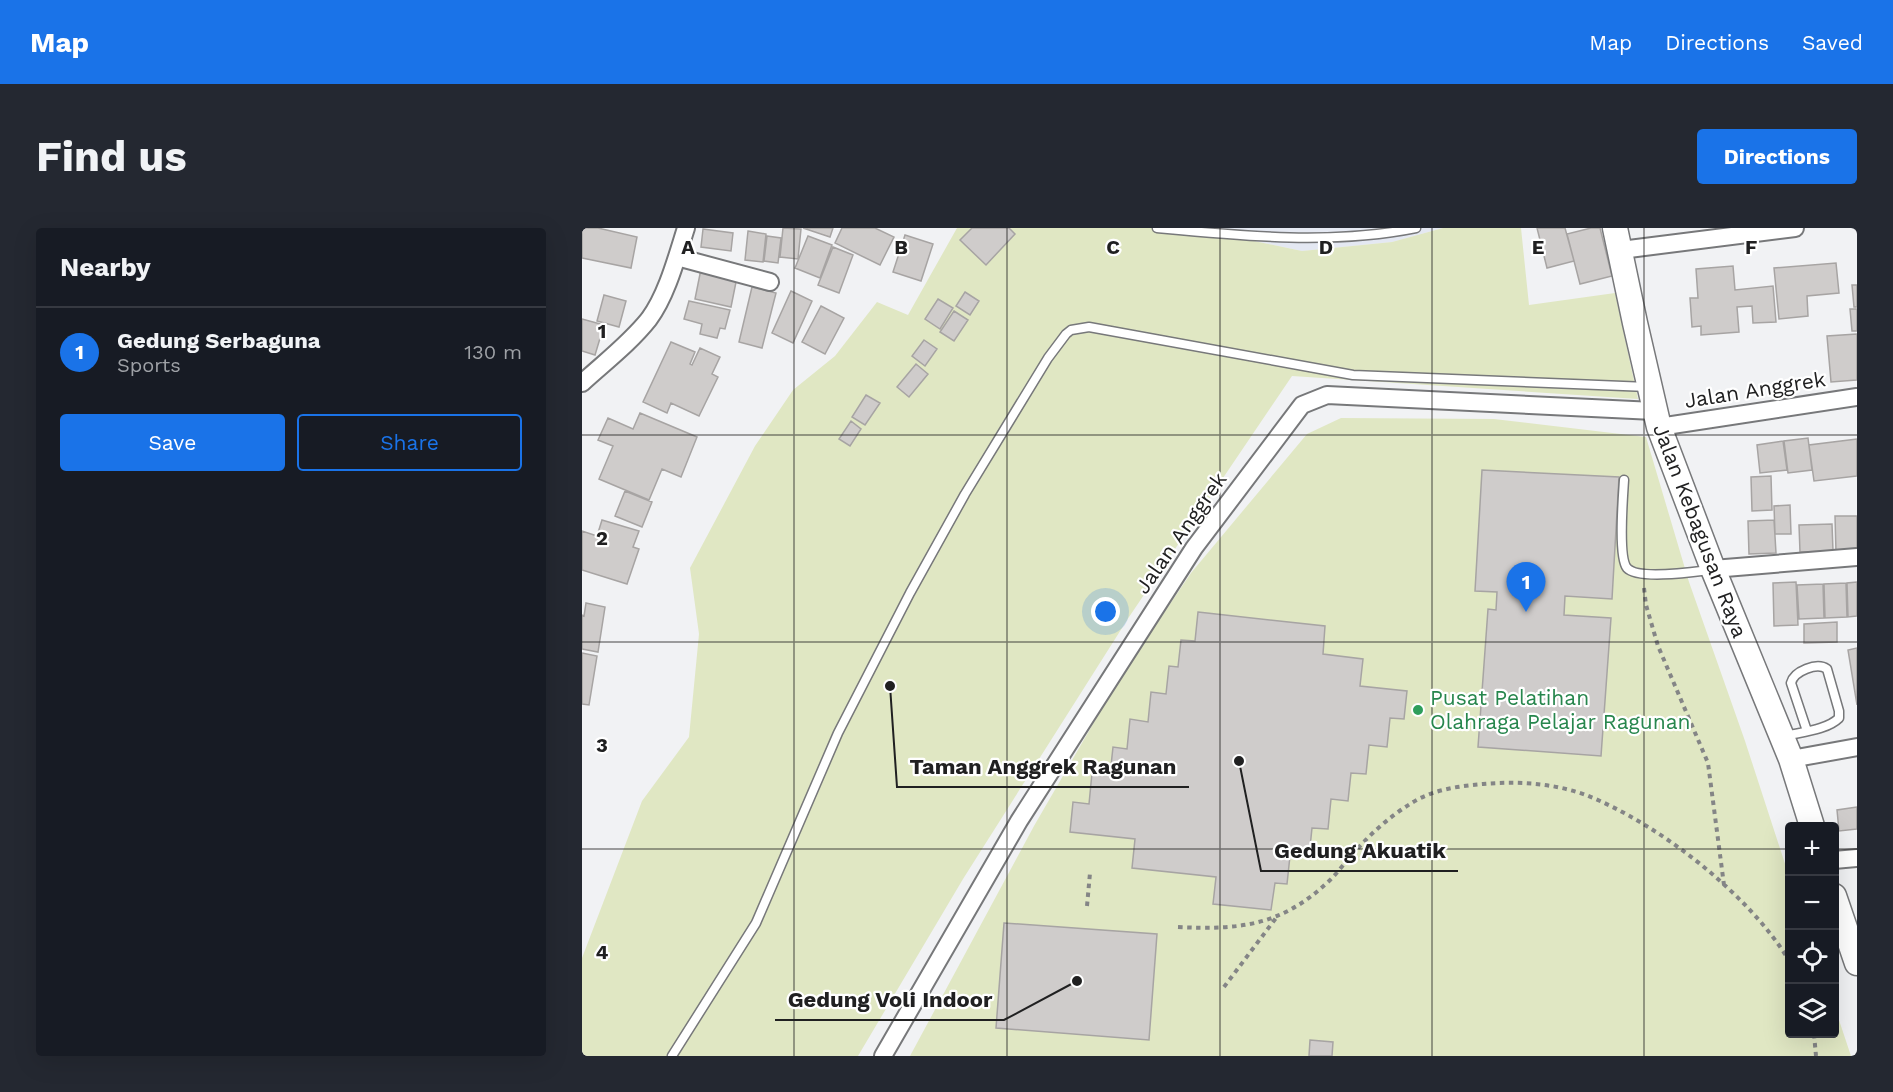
<!DOCTYPE html>
<meta charset="utf-8">
<style>
body{margin:0;font-family:"Work Sans",sans-serif;background:#242831;color:#f1f3f6}
.controls{position:absolute;right:18px;bottom:18px;display:grid;overflow:hidden;border-radius:6px;box-shadow:0 6px 24px #0002}
.controls button{width:54px;height:54px;display:grid;place-items:center;padding:0;border:0;border-bottom:2px solid #363941;background:#171b24;color:#f1f3f6;font:30px sans-serif}
.you{position:absolute;left:524px;top:384px;width:21px;height:21px;margin:-15px;border:4px solid #fff;border-radius:50%;background:#1a73e8;box-shadow:0 0 0 9px #1a73e833}
.badge{display:grid;place-items:center;width:39px;height:39px;border-radius:50%;background:#1a73e8;color:#fff;font-size:20px;font-weight:700}
.pin{position:absolute;translate:-50% -50px;filter:drop-shadow(0 2px 3px #0008)}
.pin::after{content:'';position:absolute;top:32px;width:21px;height:18px;background:inherit;clip-path:polygon(0 0,100% 0,50% 100%)}
.list{margin:0;padding:0;list-style:none}
h2{display:flex;justify-content:space-between;align-items:center;height:78px;margin:0;padding:0 24px;font-size:26px}
h2 small{font-size:20px;font-weight:400;color:#9ea1a6}
.list li{display:grid;grid-template-columns:39px 1fr auto;gap:18px;align-items:center;box-sizing:border-box;height:90px;padding:0 24px;border-top:2px solid #363941}
.list b{display:block;font-size:22px;white-space:nowrap}
.list p{margin:0;font-size:20px;white-space:nowrap;color:#9ea1a6}
.list em{font-size:20px;font-style:normal;color:#9ea1a6}
.actions{display:flex;gap:12px;padding:18px 24px}
.actions a{flex:1;padding:14px 0;border:2px solid #1a73e8;border-radius:6px;text-align:center;font-size:21px;color:#1a73e8}
.actions .main{background:#1a73e8;color:#fff}
.icon{flex:none;width:33px;height:33px;fill:none;stroke:currentColor;stroke-width:2;stroke-linecap:round;stroke-linejoin:round}
.map{position:relative;flex:none;width:1275px;height:828px;overflow:hidden;border-radius:6px}
header{display:flex;align-items:center;gap:36px;box-sizing:border-box;height:84px;padding:0 30px;background:#1a73e8;color:#fff}
header strong{font-size:28px}
nav{display:flex;gap:33px;margin-inline-start:auto;font-size:21px}
.intro{display:flex;align-items:center;justify-content:space-between;box-sizing:border-box;height:144px;padding:0 36px}
h1{margin:0;font-size:42px}
.button{padding:15px 27px;border-radius:6px;background:#1a73e8;color:#fff;font-size:21px;font-weight:700}
main{display:flex;gap:36px;padding:0 36px}
aside{flex:1;background:#171b24;border-radius:6px;box-shadow:0 6px 24px #0002}
.map>svg:first-child{display:block}
.built{fill:#e4e8f2}
.green{fill:#e0e7c3}
.building{fill:#cfcccb;stroke:#a7a4a3;stroke-width:1.5}
.lines{fill:none;stroke-linecap:round;stroke-linejoin:round}
.service-casing{stroke:#77787a;stroke-width:11}
.minor-casing{stroke:#77787a;stroke-width:20}
.secondary-casing{stroke:#77787a;stroke-width:27}
.path{stroke:#848586;stroke-width:4;stroke-dasharray:4.5 4.5;stroke-linecap:butt}
.service{stroke:#fff;stroke-width:8}
.minor{stroke:#fff;stroke-width:16}
.secondary{stroke:#fff;stroke-width:24}
.grid{fill:none;stroke:#202021;stroke-width:1.5;stroke-opacity:0.55}
.leisure-dot{fill:#2e9e5b;stroke:#fff;stroke-width:2}
.labels{text-anchor:middle;stroke-width:4.5;stroke-linejoin:round;paint-order:stroke}
.street-label{font-size:21px;fill:#202021;stroke:#fff}
.leisure-label{font-size:21px;fill:#27864d;stroke:#fff;text-anchor:start}
.grid-label{font-size:20px;text-anchor:middle;font-weight:bold;fill:#202021;stroke:#fff;stroke-width:4.5;stroke-linejoin:round;paint-order:stroke}
.leader{fill:none;stroke:#202021;stroke-width:2}
.callout-dot{fill:#202021;stroke:#fff;stroke-width:2}
.callout-label{font-size:22px;text-anchor:middle;font-weight:bold;fill:#202021;stroke:#fff;stroke-width:4.5;stroke-linejoin:round;paint-order:stroke}
</style>
<header>
<strong>Map</strong>
<nav><a>Map</a><a>Directions</a><a>Saved</a></nav>
</header>
<div class="intro"><h1>Find us</h1><a class="button">Directions</a></div>
<main>
<aside>
<h2>Nearby<small></small></h2>
<ul class="list">
<li><span class="badge">1</span><div><b>Gedung Serbaguna</b><p>Sports</p></div><em>130 m</em></li>
</ul>
<div class="actions"><a class="main">Save</a><a>Share</a></div>
</aside>
<div class="map">
<svg width="1275" height="828" viewBox="0 0 1275 828">
<rect width="100%" height="100%" fill="#f1f2f4"/>
<path class="built" d="M 609,0 L 861,0 L 810,14 L 720,23 Z"/>
<path class="green" d="M 375,0 L 609,0 L 720,23 L 810,14 L 861,0 L 939,0 L 947,77 L 1033,65 L 1056,171 L 710,148 L 547,389 L 381,651 L 276,828 L 0,828 L 0,730 L 60,573 L 107,509 L 117,406 L 108,340 L 173,218 L 211,162 L 253,128 L 295,74 L 326,87 Z
M 759,190 L 912,191 L 1064,209 L 1107,354 L 1163,513 L 1207,648 L 1208,806 L 1252,806 L 1253,780 L 1269,828 L 328,828 L 452,598 L 537,451 L 609,345 L 725,206 Z"/>
<path class="building" d="M 0,0 L 16,0 L 55,9 L 49,40 L 0,30 Z
M 201,0 L 219,1 L 216,31 L 198,29 Z
M 221,0 L 251,0 L 248,9 Z
M 260,0 L 293,0 L 312,9 L 298,37 L 253,15 Z
M 390,0 L 427,0 L 433,6 L 404,37 L 378,12 Z
M 955,0 L 983,0 L 992,33 L 965,40 Z
M 1009,0 L 1018,0 L 1030,48 L 998,56 L 985,6 Z
M 121,1 L 151,5 L 149,23 L 119,19 Z
M 166,3 L 184,6 L 181,34 L 163,32 Z
M 323,7 L 351,16 L 339,53 L 311,44 Z
M 185,8 L 199,10 L 196,35 L 182,33 Z
M 226,8 L 250,17 L 238,50 L 213,40 Z
M 251,19 L 271,27 L 257,65 L 236,57 Z
M 1254,35 L 1257,65 L 1225,68 L 1226,88 L 1197,91 L 1192,40 Z
M 1151,38 L 1153,62 L 1191,58 L 1194,94 L 1171,95 L 1170,78 L 1155,79 L 1157,104 L 1119,107 L 1119,98 L 1110,99 L 1108,70 L 1116,70 L 1114,41 Z
M 119,41 L 155,49 L 149,79 L 113,71 Z
M 1270,57 L 1275,57 L 1275,79 L 1272,79 Z
M 170,59 L 194,65 L 180,120 L 157,114 Z
M 209,63 L 230,73 L 211,115 L 190,105 Z
M 383,64 L 397,73 L 388,87 L 374,78 Z
M 22,67 L 44,73 L 37,99 L 15,93 Z
M 356,71 L 371,80 L 358,101 L 343,91 Z
M 107,73 L 148,82 L 143,101 L 138,100 L 135,110 L 118,106 L 120,96 L 102,91 Z
M 239,78 L 262,90 L 243,126 L 220,114 Z
M 1268,81 L 1275,81 L 1275,103 L 1270,103 Z
M 372,83 L 386,92 L 372,113 L 358,104 Z
M 0,91 L 22,97 L 13,127 L 0,123 Z
M 1275,106 L 1275,152 L 1249,154 L 1245,108 Z
M 342,112 L 355,121 L 343,138 L 330,128 Z
M 89,114 L 113,124 L 108,136 L 110,137 L 118,120 L 138,129 L 130,146 L 136,149 L 117,188 L 89,175 L 85,185 L 61,174 Z
M 334,136 L 346,146 L 327,169 L 315,159 Z
M 284,167 L 298,175 L 283,197 L 270,189 Z
M 58,185 L 115,209 L 99,249 L 80,241 L 67,272 L 17,251 L 31,218 L 16,212 L 26,190 L 51,201 Z
M 269,193 L 279,201 L 268,218 L 257,211 Z
M 1226,210 L 1230,242 L 1206,245 L 1202,213 Z
M 1275,211 L 1275,248 L 1232,253 L 1227,217 Z
M 1201,213 L 1205,242 L 1178,245 L 1175,217 Z
M 900,242 L 1037,249 L 1030,371 L 983,368 L 982,387 L 1029,390 L 1019,528 L 896,519 L 906,381 L 914,382 L 915,364 L 893,363 Z
M 1189,248 L 1190,282 L 1170,283 L 1169,249 Z
M 43,263 L 70,274 L 60,299 L 33,288 Z
M 1208,277 L 1209,306 L 1193,306 L 1192,278 Z
M 1253,288 L 1275,288 L 1275,323 L 1254,324 Z
M 20,292 L 57,303 L 51,319 L 57,321 L 45,356 L 0,342 L 0,303 L 15,308 Z
M 1192,292 L 1194,325 L 1167,326 L 1166,293 Z
M 1250,296 L 1251,323 L 1218,324 L 1217,297 Z
M 1214,354 L 1216,397 L 1192,398 L 1191,355 Z
M 1275,354 L 1275,388 L 1266,389 L 1265,355 Z
M 1264,355 L 1265,389 L 1243,390 L 1242,356 Z
M 1241,356 L 1242,390 L 1217,391 L 1215,357 Z
M 4,375 L 23,379 L 16,424 L 0,421 L 0,387 L 2,388 Z
M 616,384 L 743,398 L 741,426 L 781,431 L 778,458 L 825,463 L 822,491 L 808,490 L 805,519 L 787,517 L 784,546 L 769,545 L 766,573 L 749,571 L 746,601 L 730,600 L 727,629 L 708,628 L 705,656 L 693,655 L 689,682 L 631,676 L 634,649 L 550,640 L 553,611 L 488,604 L 491,574 L 507,576 L 510,545 L 528,547 L 531,519 L 545,521 L 548,491 L 566,494 L 569,464 L 584,466 L 587,438 L 596,439 L 599,412 L 613,413 Z
M 1255,394 L 1255,414 L 1222,415 L 1222,396 Z
M 1275,420 L 1275,477 L 1266,422 Z
M 0,425 L 15,428 L 7,477 L 0,476 Z
M 1275,579 L 1275,601 L 1257,603 L 1255,582 Z
M 422,695 L 575,706 L 567,812 L 414,800 Z
M 728,812 L 751,814 L 750,828 L 727,828 Z"/>
<g class="lines">
<defs>
<path id="service" d="M 575,0 C 660,8 750,17 834,0
M 1042,252 C 1041,268 1036,329 1045,340 C 1056,352 1111,344 1127,342
M 1203,508 C 1219,504 1245,502 1257,490 L 1257,483 L 1245,441 C 1235,434 1212,443 1209,455 L 1225,503
M 90,828 L 174,695 L 256,505 L 328,365 L 383,266 L 466,130 L 484,106 L 489,102 L 507,99 L 771,147 L 1066,159"/>
<path id="minor" d="M 1039,22 L 1213,0
M 95,29 L 188,54
M 0,155 C 23,134 48,115 67,91 C 85,67 95,28 104,0
M 1077,199 L 1275,169
M 1131,341 L 1275,329
M 1209,531 L 1275,519
M 1252,632 L 1275,630
M 301,828 L 437,593 L 612,320 L 720,177 L 745,167 L 1072,183"/>
<path id="secondary" d="M 1033,0 L 1053,95 L 1077,199 L 1131,341 L 1209,531 L 1230,598
M 1252,668 L 1275,735"/>
</defs>
<use href="#service" class="service-casing"/>
<use href="#minor" class="minor-casing"/>
<use href="#secondary" class="secondary-casing"/>
<path class="path" d="M 1062,360 L 1064,377 L 1076,418 L 1126,535 L 1142,657
M 505,678 L 508,645
M 596,699 C 657,702 699,698 746,654 C 755,646 762,635 770,627 C 786,608 807,589 828,576 C 849,562 876,558 901,556 C 935,553 971,555 1004,567 C 1077,596 1167,666 1208,734
M 642,759 L 694,690
M 1232,806 L 1234,828"/>
<use href="#service" class="service"/>
<use href="#minor" class="minor"/>
<use href="#secondary" class="secondary"/>
</g>
<path class="grid" d="M 212,0 L 212,828M 425,0 L 425,828M 638,0 L 638,828M 850,0 L 850,828M 1062,0 L 1062,828M 0,207 L 1275,207M 0,414 L 1275,414M 0,621 L 1208,621M 1252,621 L 1275,621"/>
<circle class="leisure-dot" cx="836" cy="482" r="6"/>
<g class="labels">
<g class="street-label">
<text transform="translate(1173 162) rotate(-9)" y="7">Jalan Anggrek</text>
<text transform="translate(1118 303) rotate(69)" y="7">Jalan Kebagusan Raya</text>
<text transform="translate(599 305) rotate(-55)" y="7">Jalan Anggrek</text>
</g>
<g class="leisure-label">
<text x="848" y="477">Pusat Pelatihan<tspan x="848" dy="24">Olahraga Pelajar Ragunan</tspan></text>
</g>
</g>
<g class="grid-label">
<text x="106" y="26">A</text>
<text x="319" y="26">B</text>
<text x="531" y="26">C</text>
<text x="744" y="26">D</text>
<text x="956" y="26">E</text>
<text x="1169" y="26">F</text>
<text x="20" y="110">1</text>
<text x="20" y="317">2</text>
<text x="20" y="524">3</text>
<text x="20" y="731">4</text>
</g>
<path class="leader" d="M308 458L315 559H607M657 533L679 643H876M495 753L422 792H193"/>
<g class="callout-dot">
<circle cx="308" cy="458" r="6"/>
<circle cx="657" cy="533" r="6"/>
<circle cx="495" cy="753" r="6"/>
</g>
<g class="callout-label">
<text x="461" y="546">Taman Anggrek Ragunan</text>
<text x="778" y="630">Gedung Akuatik</text>
<text x="308" y="779">Gedung Voli Indoor</text>
</g>
</svg>
<div class="controls">
<button>+</button>
<button>−</button>
<button><svg class="icon" aria-label="locate" viewBox="0 0 24 24"><circle cx="12" cy="12" r="6"/><path d="M12 2v4M12 18v4M2 12h4M18 12h4"/></svg></button>
<button><svg class="icon" aria-label="layers" viewBox="0 0 24 24"><path d="M12 4l9 5-9 5-9-5zM3 14l9 5 9-5"/></svg></button>
</div>
<div class="you"></div>
<div class="pin badge" style="left:944px;top:384px">1</div>
</div>
</main>
